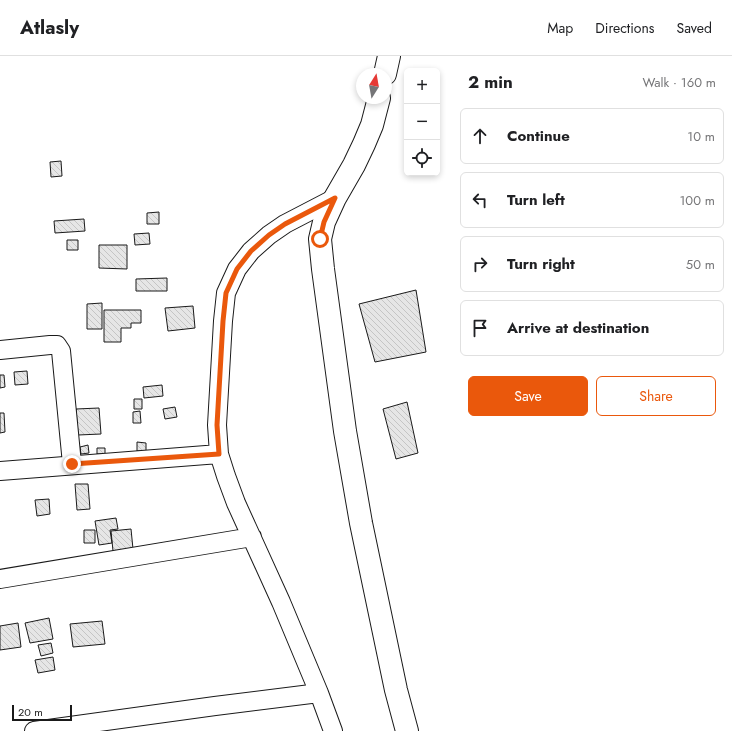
<!DOCTYPE html>
<meta charset="utf-8">
<style>
body{margin:0;font-family:Jost,sans-serif;background:#f2f2f2;color:#202124}
.controls{position:absolute;right:12px;top:12px;display:grid;overflow:hidden;border-radius:6px;box-shadow:0 2px 6px #0003}
.controls button{width:36px;height:36px;display:grid;place-items:center;padding:0;border:0;border-bottom:1px solid #e0e0e0;background:#fff;color:#202124;font:20px sans-serif}
.compass{position:absolute;left:356px;top:12px;width:36px;height:36px;border-radius:50%;background:#fff;box-shadow:0 2px 6px #0003;rotate:11deg}
.scale{position:absolute;left:12px;bottom:10px;width:60px;box-sizing:border-box;padding-left:4px;border:2px solid #1a1a1a;border-top:0;font-size:11px;line-height:14px;white-space:nowrap;color:#1a1a1a;-webkit-text-stroke:3px #fff;paint-order:stroke}
.stop{position:absolute;width:12px;height:12px;margin:-9px;border:3px solid #ea580c;border-radius:50%;background:#fff}
.stop.end{background:#ea580c;border-color:#fff;box-shadow:0 1px 4px #0008}
.list{margin:0;padding:0;list-style:none}
h2{display:flex;justify-content:space-between;align-items:center;height:52px;margin:0;padding:0 16px;font-size:17px}
h2 small{font-size:13px;font-weight:400;color:#757577}
.list li{display:grid;grid-template-columns:26px 1fr auto;gap:12px;align-items:center;box-sizing:border-box;height:56px;margin:0 8px 8px;padding:0 8px;border:1px solid #e0e0e0;border-radius:6px}
.list b{display:block;font-size:15px;white-space:nowrap}
.list em{font-size:13px;font-style:normal;color:#757577}
.actions{display:flex;gap:8px;padding:12px 16px}
.actions a{flex:1;padding:9px 0;border:1px solid #ea580c;border-radius:6px;text-align:center;font-size:14px;color:#ea580c}
.actions .main{background:#ea580c;color:#fff}
.icon{flex:none;width:22px;height:22px;fill:none;stroke:currentColor;stroke-width:2;stroke-linecap:round;stroke-linejoin:round}
.map{position:relative;flex:none;width:452px;height:675px;overflow:hidden}
header{display:flex;align-items:center;gap:24px;box-sizing:border-box;height:56px;padding:0 20px;background:#fff;border-bottom:1px solid #e0e0e0}
header strong{font-size:19px}
nav{display:flex;gap:22px;margin-inline-start:auto;font-size:14px}
main{display:flex}
aside{flex:1;background:#fff}
.map>svg:first-child{display:block}
.building{fill:url(#building-back-hatch);stroke:#1a1a1a}
.lines{fill:none;stroke-linecap:round;stroke-linejoin:round}
.minor-casing{stroke:#1a1a1a;stroke-width:20}
.tertiary-casing{stroke:#1a1a1a;stroke-width:24}
.minor{stroke:#fff;stroke-width:18}
.tertiary{stroke:#fff;stroke-width:22}
.route{stroke:#ea580c;stroke-width:5}
</style>
<header>
<strong>Atlasly</strong>
<nav><a>Map</a><a>Directions</a><a>Saved</a></nav>
</header>
<main>
<div class="map">
<svg width="452" height="675" viewBox="0 0 452 675">
<defs>
<pattern id="building-back-hatch" width="6" height="6" patternUnits="userSpaceOnUse"><rect width="6" height="6" fill="#e6e6e6"/><path d="M-1 5l2 2M0 0l6 6M5-1l2 2" fill="none" stroke="#c5c5c5"/></pattern>
</defs>
<rect width="100%" height="100%" fill="#fff"/>
<path class="building" d="M 61,105 L 62,120 L 51,121 L 50,106 Z
M 159,156 L 159,168 L 147,168 L 147,157 Z
M 84,163 L 85,175 L 55,177 L 54,165 Z
M 149,177 L 150,188 L 135,189 L 134,178 Z
M 67,184 L 78,184 L 78,194 L 67,194 Z
M 99,189 L 127,189 L 127,213 L 99,212 Z
M 167,222 L 167,235 L 136,235 L 136,223 Z
M 416,234 L 426,296 L 375,306 L 359,248 Z
M 102,247 L 102,273 L 87,273 L 87,248 Z
M 193,250 L 195,272 L 168,275 L 165,252 Z
M 104,254 L 141,254 L 141,267 L 131,267 L 131,272 L 121,272 L 121,286 L 104,286 Z
M 27,315 L 28,328 L 15,329 L 14,316 Z
M 0,319 L 4,319 L 5,331 L 0,332 Z
M 162,329 L 163,340 L 144,342 L 143,331 Z
M 134,343 L 142,343 L 142,353 L 134,353 Z
M 407,346 L 418,397 L 396,403 L 383,353 Z
M 175,351 L 177,361 L 165,363 L 163,353 Z
M 99,352 L 101,378 L 78,379 L 76,353 Z
M 140,355 L 141,367 L 133,367 L 133,356 Z
M 0,357 L 4,357 L 5,376 L 0,377 Z
M 137,386 L 146,387 L 146,395 L 137,395 Z
M 88,389 L 89,397 L 81,398 L 80,391 Z
M 97,392 L 105,392 L 105,398 L 97,398 Z
M 75,428 L 88,428 L 90,453 L 77,454 Z
M 49,443 L 50,458 L 37,460 L 35,444 Z
M 116,462 L 118,473 L 110,474 L 112,487 L 99,489 L 95,465 Z
M 131,473 L 133,493 L 113,495 L 111,475 Z
M 84,474 L 95,474 L 95,487 L 84,487 Z
M 49,562 L 53,583 L 30,587 L 25,567 Z
M 102,565 L 105,588 L 73,591 L 70,568 Z
M 18,567 L 21,591 L 0,594 L 0,570 Z
M 51,587 L 53,597 L 41,600 L 38,589 Z
M 53,601 L 55,614 L 38,617 L 35,604 Z"/>
<g class="lines">
<defs>
<path id="minor" d="M 0,294 L 50,289 L 57,289 L 61,295 L 72,408
M 0,415 L 219,398
M 0,523 L 252,481
M 34,675 L 215,650 L 319,637
M 333,675 L 319,637 L 281,546 L 236,447 L 226,420 L 219,398 L 217,369 L 223,265 L 226,237 L 237,213 L 251,195 L 269,179 L 285,168 L 335,142"/>
<path id="tertiary" d="M 385,18 L 389,0
M 379,42 L 372,69 L 364,88 L 354,109 L 335,142 L 324,166 L 320,183 L 323,213 L 345,375 L 361,467 L 396,634 L 407,675"/>
</defs>
<use href="#minor" class="minor-casing"/>
<use href="#tertiary" class="tertiary-casing"/>
<use href="#minor" class="minor"/>
<use href="#tertiary" class="tertiary"/>
</g>
<g class="lines">
<path class="route" d="M 72,408 L 219,398 L 217,369 L 223,265 L 226,237 L 237,213 L 251,195 L 269,179 L 285,168 L 335,142 L 324,166 L 320,183"/>
</g>
</svg>
<div class="controls">
<button>+</button>
<button>−</button>
<button><svg class="icon" aria-label="locate" viewBox="0 0 24 24"><circle cx="12" cy="12" r="6"/><path d="M12 2v4M12 18v4M2 12h4M18 12h4"/></svg></button>
</div>
<svg class="compass" viewBox="-18 -18 36 36"><path d="M0-13l5 13h-10z" fill="#e53935"/><path d="M0 13l5-13h-10z" fill="#757577"/></svg>
<div class="scale">20 m</div>
<div class="stop" style="left:320px;top:183px"></div>
<div class="stop end" style="left:72px;top:408px"></div>
</div>
<aside>
<h2>2 min<small>Walk · 160 m</small></h2>
<ul class="list">
<li><svg class="icon" aria-label="ahead" viewBox="0 0 24 24"><path d="M12 20V5M6 11l6-6 6 6"/></svg><div><b>Continue</b></div><em>10 m</em></li>
<li><svg class="icon" aria-label="left" viewBox="0 0 24 24"><path d="M17 20v-9H6M10 6l-5 5 5 5"/></svg><div><b>Turn left</b></div><em>100 m</em></li>
<li><svg class="icon" aria-label="right" viewBox="0 0 24 24"><path d="M7 20v-9h11M14 6l5 5-5 5"/></svg><div><b>Turn right</b></div><em>50 m</em></li>
<li><svg class="icon" aria-label="arrive" viewBox="0 0 24 24"><path d="M6 21V4h12l-3 4 3 4H6"/></svg><div><b>Arrive at destination</b></div></li>
</ul>
<div class="actions"><a class="main">Save</a><a>Share</a></div>
</aside>
</main>
